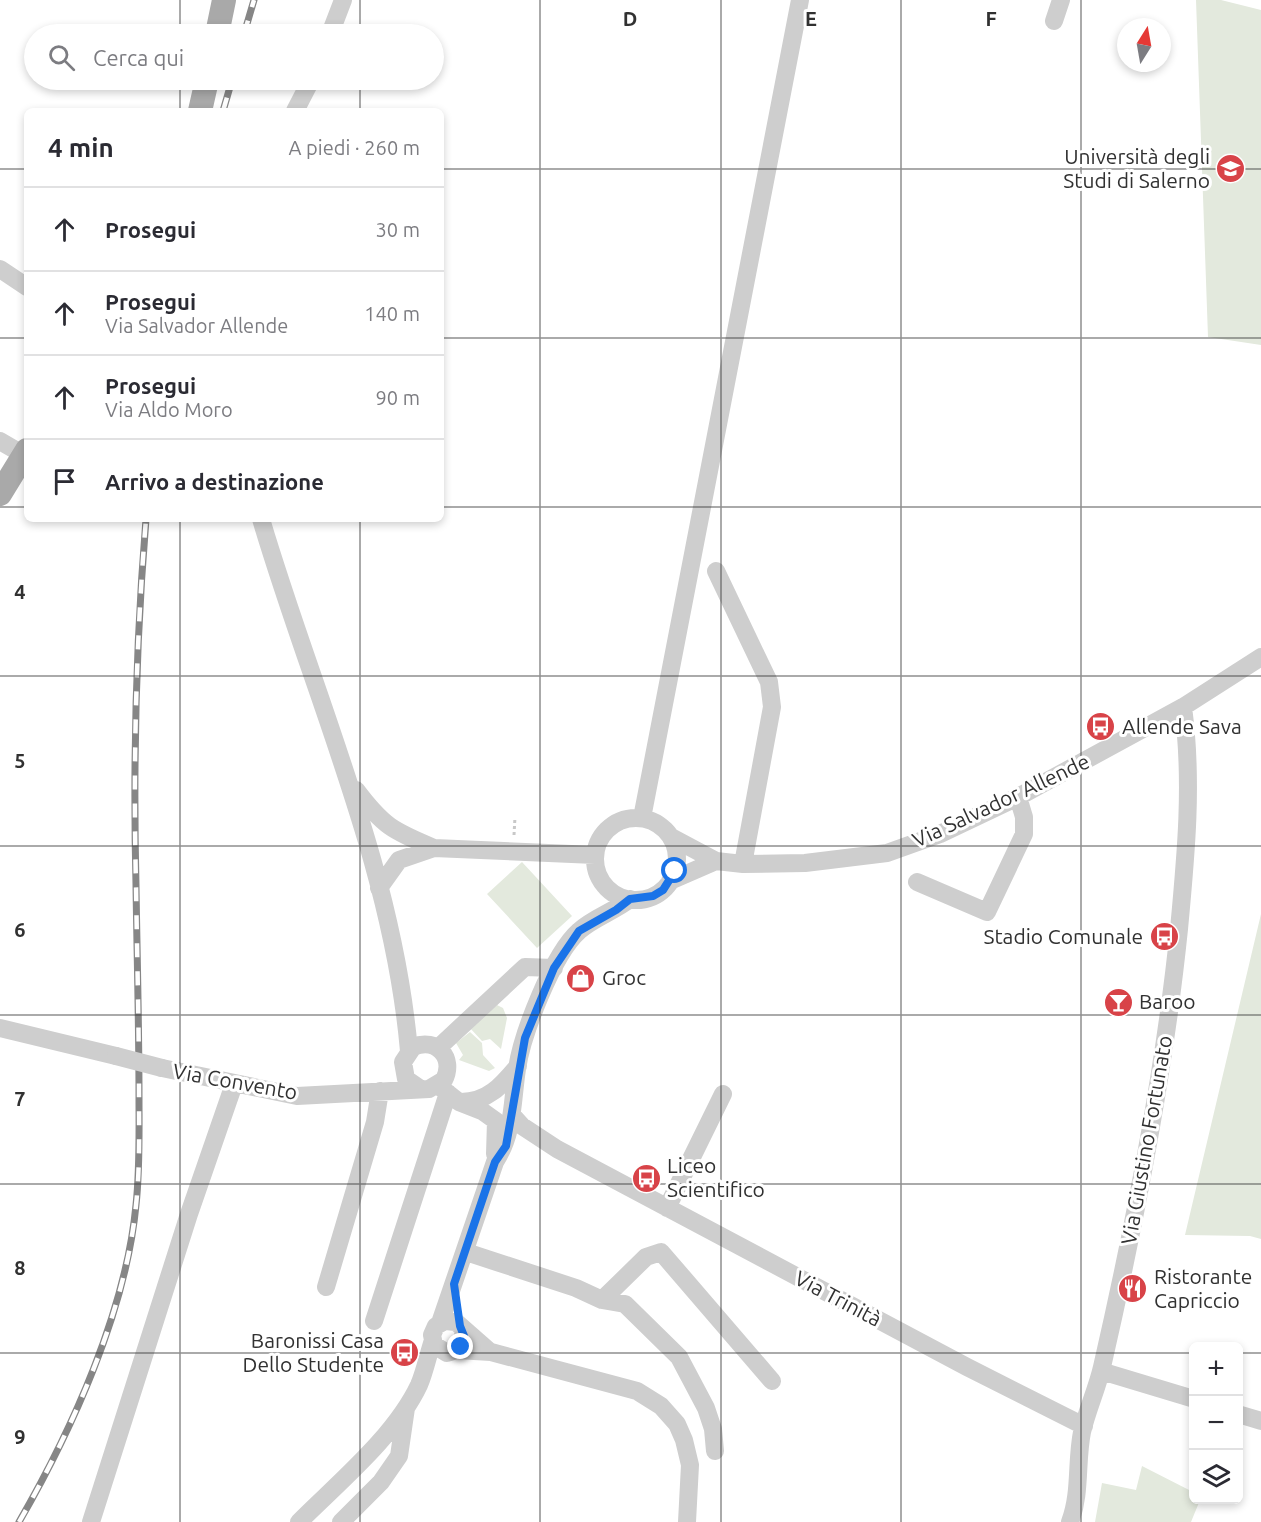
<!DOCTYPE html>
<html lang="it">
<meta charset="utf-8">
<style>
body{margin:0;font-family:Ubuntu,sans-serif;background:#f2f2f3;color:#2b2b33}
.controls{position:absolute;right:18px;bottom:18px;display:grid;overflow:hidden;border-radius:9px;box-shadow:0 3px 9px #0003}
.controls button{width:54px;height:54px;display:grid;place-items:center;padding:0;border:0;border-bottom:2px solid #e1e1e2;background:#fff;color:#2b2b33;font:30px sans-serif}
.compass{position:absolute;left:1117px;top:18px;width:54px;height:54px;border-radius:50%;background:#fff;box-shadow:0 3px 9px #0003;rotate:11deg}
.stop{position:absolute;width:18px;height:18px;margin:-14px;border:4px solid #1a73e8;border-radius:50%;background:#fff}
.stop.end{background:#1a73e8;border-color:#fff;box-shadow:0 2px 6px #0008}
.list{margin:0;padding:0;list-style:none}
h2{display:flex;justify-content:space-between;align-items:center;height:78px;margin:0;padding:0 24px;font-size:26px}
h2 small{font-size:20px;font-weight:400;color:#7c7c81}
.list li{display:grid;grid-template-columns:39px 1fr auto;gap:18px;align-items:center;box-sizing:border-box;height:84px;padding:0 24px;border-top:2px solid #e1e1e2}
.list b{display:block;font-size:22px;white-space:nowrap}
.list p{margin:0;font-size:20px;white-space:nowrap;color:#7c7c81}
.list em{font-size:20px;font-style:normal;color:#7c7c81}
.icon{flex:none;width:33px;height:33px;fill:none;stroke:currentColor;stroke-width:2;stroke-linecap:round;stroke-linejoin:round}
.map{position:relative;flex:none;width:1261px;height:1522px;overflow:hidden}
.search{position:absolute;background:#fff;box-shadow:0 3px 9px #0003;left:24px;top:24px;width:420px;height:66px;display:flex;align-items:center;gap:15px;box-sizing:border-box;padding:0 21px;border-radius:33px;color:#7c7c81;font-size:22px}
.panel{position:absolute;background:#fff;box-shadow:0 3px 9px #0003;left:24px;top:108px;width:420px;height:414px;border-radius:9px}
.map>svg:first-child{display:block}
.green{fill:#e3e9dd}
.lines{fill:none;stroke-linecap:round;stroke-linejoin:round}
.path{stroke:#c8c8c8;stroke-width:3;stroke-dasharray:3 3;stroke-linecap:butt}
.minor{stroke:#cecece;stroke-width:18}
.major{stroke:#a9a9a9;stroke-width:24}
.rail-casing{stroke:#868686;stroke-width:7}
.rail{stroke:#fff;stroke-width:4.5;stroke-dasharray:14;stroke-linecap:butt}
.minor-bridge{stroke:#cecece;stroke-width:18}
.route{stroke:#1a73e8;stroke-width:8}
.grid{fill:none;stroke:#313131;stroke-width:1.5;stroke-opacity:0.55}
.labels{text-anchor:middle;stroke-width:6;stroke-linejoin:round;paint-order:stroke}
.poi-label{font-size:21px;fill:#313131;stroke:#fff;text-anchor:start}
.street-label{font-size:21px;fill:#313131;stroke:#fff}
.grid-label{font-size:20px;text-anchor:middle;font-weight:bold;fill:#313131;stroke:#fff;stroke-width:6;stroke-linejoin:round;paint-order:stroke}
</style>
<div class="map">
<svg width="1261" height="1522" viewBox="0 0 1261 1522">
<rect width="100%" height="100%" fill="#fff"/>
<path class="green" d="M 1196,0 L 1221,0 L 1261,10 L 1261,345 L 1208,337 Z
M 522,862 L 572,916 L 537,948 L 487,894 Z
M 1261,914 L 1261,1239 L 1250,1236 L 1185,1235 Z
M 497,1005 L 503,1008 L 507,1018 L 501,1049 L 490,1039 L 482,1041 L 470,1028 Z
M 470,1032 L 482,1043 L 483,1055 L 495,1068 L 489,1071 L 459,1060 L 463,1055 L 456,1043 Z
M 1142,1466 L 1193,1492 L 1194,1500 L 1200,1500 L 1191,1522 L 1095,1522 L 1102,1483 L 1136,1490 Z"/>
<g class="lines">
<path class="path" d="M 514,835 L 515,817"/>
<path class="minor" d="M 1054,21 L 1061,0
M 330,34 L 343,0
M 295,111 L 311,80
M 0,269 L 27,287
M 0,441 L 24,455
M 261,519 C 313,695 393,866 409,1051
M 716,571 L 769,682 L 772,707 L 743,864
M 356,790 C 383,826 393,831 434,848
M 642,818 L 800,0
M595 859a41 41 0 1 1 82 0a41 41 0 1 1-82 0Z
M 671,837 L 716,861 L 743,864 L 805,863 L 887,853 L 940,834 L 1018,797 L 1183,707 L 1261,657
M 670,881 L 716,861
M 917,882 L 987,912 L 1024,834 L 1024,817 L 1018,797
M 379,888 L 399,860 L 434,848 L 595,855
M 0,1028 L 116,1056
M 438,1048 L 525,967 L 554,968
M 162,1068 L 297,1096 L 429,1089 L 444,1080 C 455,1058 437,1037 413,1047 L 403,1062 L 406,1079 L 419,1088
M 440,1087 L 459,1102 L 482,1111 L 496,1121 L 495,1154
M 461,1102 C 488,1102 502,1085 518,1066
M 512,1115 L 522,1126 L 557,1149 L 967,1367 L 1084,1426
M 667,1208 L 723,1094
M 466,1252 L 576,1288 L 602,1300 L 625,1304 L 679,1357 L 706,1408 L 713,1429 L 715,1451
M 326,1287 L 375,1122 L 380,1091
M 602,1300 L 646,1257 L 661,1252 L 772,1381
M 374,1321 L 448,1093
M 440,1323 L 495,1162 C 514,1133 512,1101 517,1069 C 522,1034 553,954 579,931 C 593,918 615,911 630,899
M 463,1331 L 464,1342 L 457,1350 L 447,1353 L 434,1345 L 432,1335 L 436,1326 L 445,1321 L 456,1322 L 489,1351
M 457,1350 L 491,1352 L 637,1391 L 661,1406 L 677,1424 L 684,1440 L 690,1465 L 687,1522
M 1101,1371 L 1194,1399
M 1238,1414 L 1261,1421
M 91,1522 L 189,1214 L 234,1084
M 299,1522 C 339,1482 395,1436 419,1385 C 425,1371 428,1355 433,1340
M 341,1522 L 381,1482 L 399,1456 L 406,1408
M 1070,1522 C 1081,1493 1076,1462 1082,1432 C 1087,1410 1097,1389 1102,1367 C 1135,1223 1164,1076 1179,929 C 1186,855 1193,781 1183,707"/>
<path class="major" d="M 217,34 L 224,0
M 200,111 L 207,80
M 0,494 L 27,450"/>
<defs>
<path id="rail" d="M 244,34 L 254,0
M 223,111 L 232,80
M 19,1522 C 72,1430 126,1311 136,1205 C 140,1169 139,1132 139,1096 C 139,1026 137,955 136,885 C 133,763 136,641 146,519"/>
</defs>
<use href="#rail" class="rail-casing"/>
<use href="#rail" class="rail"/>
<path class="minor-bridge" d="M 116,1056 L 162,1068"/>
</g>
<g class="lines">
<path class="route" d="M 461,1347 L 464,1336 L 460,1326 L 454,1284 L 495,1162 L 506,1146 L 525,1038 L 554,968 L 579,931 L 616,910 L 630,899 L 653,896 L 663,890 L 675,871"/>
</g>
<path class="grid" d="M 180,0 L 180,34M 360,0 L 360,34M 540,0 L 540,1522M 721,0 L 721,1522M 901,0 L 901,1522M 1081,0 L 1081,1522M 180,80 L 180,111M 360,80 L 360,111M 0,169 L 27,169M 441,169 L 1261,169M 0,338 L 27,338M 441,338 L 1261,338M 0,507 L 27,507M 441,507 L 1261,507M 180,519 L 180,1522M 360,519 L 360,1522M 0,676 L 1261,676M 0,846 L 1261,846M 0,1015 L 1261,1015M 0,1184 L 1261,1184M 0,1353 L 1194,1353M 1238,1353 L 1261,1353"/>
<defs>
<symbol id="university-disc" viewBox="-11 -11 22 22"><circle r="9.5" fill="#d84348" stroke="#fff"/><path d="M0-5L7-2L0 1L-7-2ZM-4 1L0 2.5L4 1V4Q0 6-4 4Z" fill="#fff"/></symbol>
<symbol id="bus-disc" viewBox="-11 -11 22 22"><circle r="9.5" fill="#d84348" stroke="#fff"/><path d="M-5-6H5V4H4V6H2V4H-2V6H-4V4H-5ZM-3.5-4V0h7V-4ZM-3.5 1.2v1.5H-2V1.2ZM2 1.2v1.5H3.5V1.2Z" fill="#fff"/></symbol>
<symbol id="shop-disc" viewBox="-11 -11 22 22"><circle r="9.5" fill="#d84348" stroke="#fff"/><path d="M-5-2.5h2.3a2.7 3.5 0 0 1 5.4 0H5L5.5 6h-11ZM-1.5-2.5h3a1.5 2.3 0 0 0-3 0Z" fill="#fff"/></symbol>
<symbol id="bar-disc" viewBox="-11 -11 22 22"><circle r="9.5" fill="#d84348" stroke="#fff"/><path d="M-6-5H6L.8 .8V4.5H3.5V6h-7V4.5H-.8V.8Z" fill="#fff"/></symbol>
<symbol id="restaurant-disc" viewBox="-11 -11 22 22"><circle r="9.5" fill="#d84348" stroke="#fff"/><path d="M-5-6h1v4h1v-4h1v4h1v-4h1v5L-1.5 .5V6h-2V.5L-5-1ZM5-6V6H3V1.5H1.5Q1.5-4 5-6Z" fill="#fff"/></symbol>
</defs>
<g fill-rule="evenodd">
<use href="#university-disc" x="1214" y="152" width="33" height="33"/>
<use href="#bus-disc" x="1084" y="710" width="33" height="33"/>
<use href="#bus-disc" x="1148" y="920" width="33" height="33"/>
<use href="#shop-disc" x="564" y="962" width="33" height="33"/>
<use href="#bar-disc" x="1102" y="986" width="33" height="33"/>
<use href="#bus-disc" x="630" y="1162" width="33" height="33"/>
<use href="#restaurant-disc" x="1116" y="1272" width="33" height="33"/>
<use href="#bus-disc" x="388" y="1336" width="33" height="33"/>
</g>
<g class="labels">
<g class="poi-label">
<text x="1210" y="164" text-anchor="end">Università degli<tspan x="1210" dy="24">Studi di Salerno</tspan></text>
<text x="1122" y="734">Allende Sava</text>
<text x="1143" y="944" text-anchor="end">Stadio Comunale</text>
<text x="602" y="985">Groc</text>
<text x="1139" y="1009">Baroo</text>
<text x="667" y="1173">Liceo<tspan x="667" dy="24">Scientifico</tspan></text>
<text x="1154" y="1284">Ristorante<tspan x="1154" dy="24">Capriccio</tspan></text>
<text x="384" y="1348" text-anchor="end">Baronissi Casa<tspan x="384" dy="24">Dello Studente</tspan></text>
</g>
<g class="street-label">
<text transform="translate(1001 801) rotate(-25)" y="7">Via Salvador Allende</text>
<text transform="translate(235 1082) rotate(10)" y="7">Via Convento</text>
<text transform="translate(1147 1140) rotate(-80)" y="7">Via Giustino Fortunato</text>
<text transform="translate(838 1299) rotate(28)" y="7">Via Trinità</text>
</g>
</g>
<g class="grid-label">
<text x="630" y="26">D</text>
<text x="811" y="26">E</text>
<text x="991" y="26">F</text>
<text x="20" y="599">4</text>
<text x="20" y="768">5</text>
<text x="20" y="937">6</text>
<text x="20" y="1106">7</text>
<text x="20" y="1275">8</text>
<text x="20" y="1444">9</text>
</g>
</svg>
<div class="controls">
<button>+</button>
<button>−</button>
<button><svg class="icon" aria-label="layers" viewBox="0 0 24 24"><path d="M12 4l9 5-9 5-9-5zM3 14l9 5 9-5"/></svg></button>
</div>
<svg class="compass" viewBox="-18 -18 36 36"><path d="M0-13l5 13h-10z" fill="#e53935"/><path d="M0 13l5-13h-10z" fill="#7c7c81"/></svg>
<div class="stop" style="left:675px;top:871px"></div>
<div class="stop end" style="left:461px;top:1347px"></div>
<div class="search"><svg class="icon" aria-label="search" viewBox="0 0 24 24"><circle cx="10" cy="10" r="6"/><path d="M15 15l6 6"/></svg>Cerca qui</div>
<section class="panel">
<h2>4 min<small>A piedi · 260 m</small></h2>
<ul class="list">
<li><svg class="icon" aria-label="ahead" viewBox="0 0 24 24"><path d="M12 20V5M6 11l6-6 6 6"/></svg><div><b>Prosegui</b></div><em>30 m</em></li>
<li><svg class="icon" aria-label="ahead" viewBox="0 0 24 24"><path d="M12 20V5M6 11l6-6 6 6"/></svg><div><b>Prosegui</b><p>Via Salvador Allende</p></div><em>140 m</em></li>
<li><svg class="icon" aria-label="ahead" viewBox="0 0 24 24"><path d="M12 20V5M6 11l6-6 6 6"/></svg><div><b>Prosegui</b><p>Via Aldo Moro</p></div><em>90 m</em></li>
<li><svg class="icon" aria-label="arrive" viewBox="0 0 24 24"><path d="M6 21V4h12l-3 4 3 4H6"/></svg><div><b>Arrivo a destinazione</b></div></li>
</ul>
</section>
</div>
